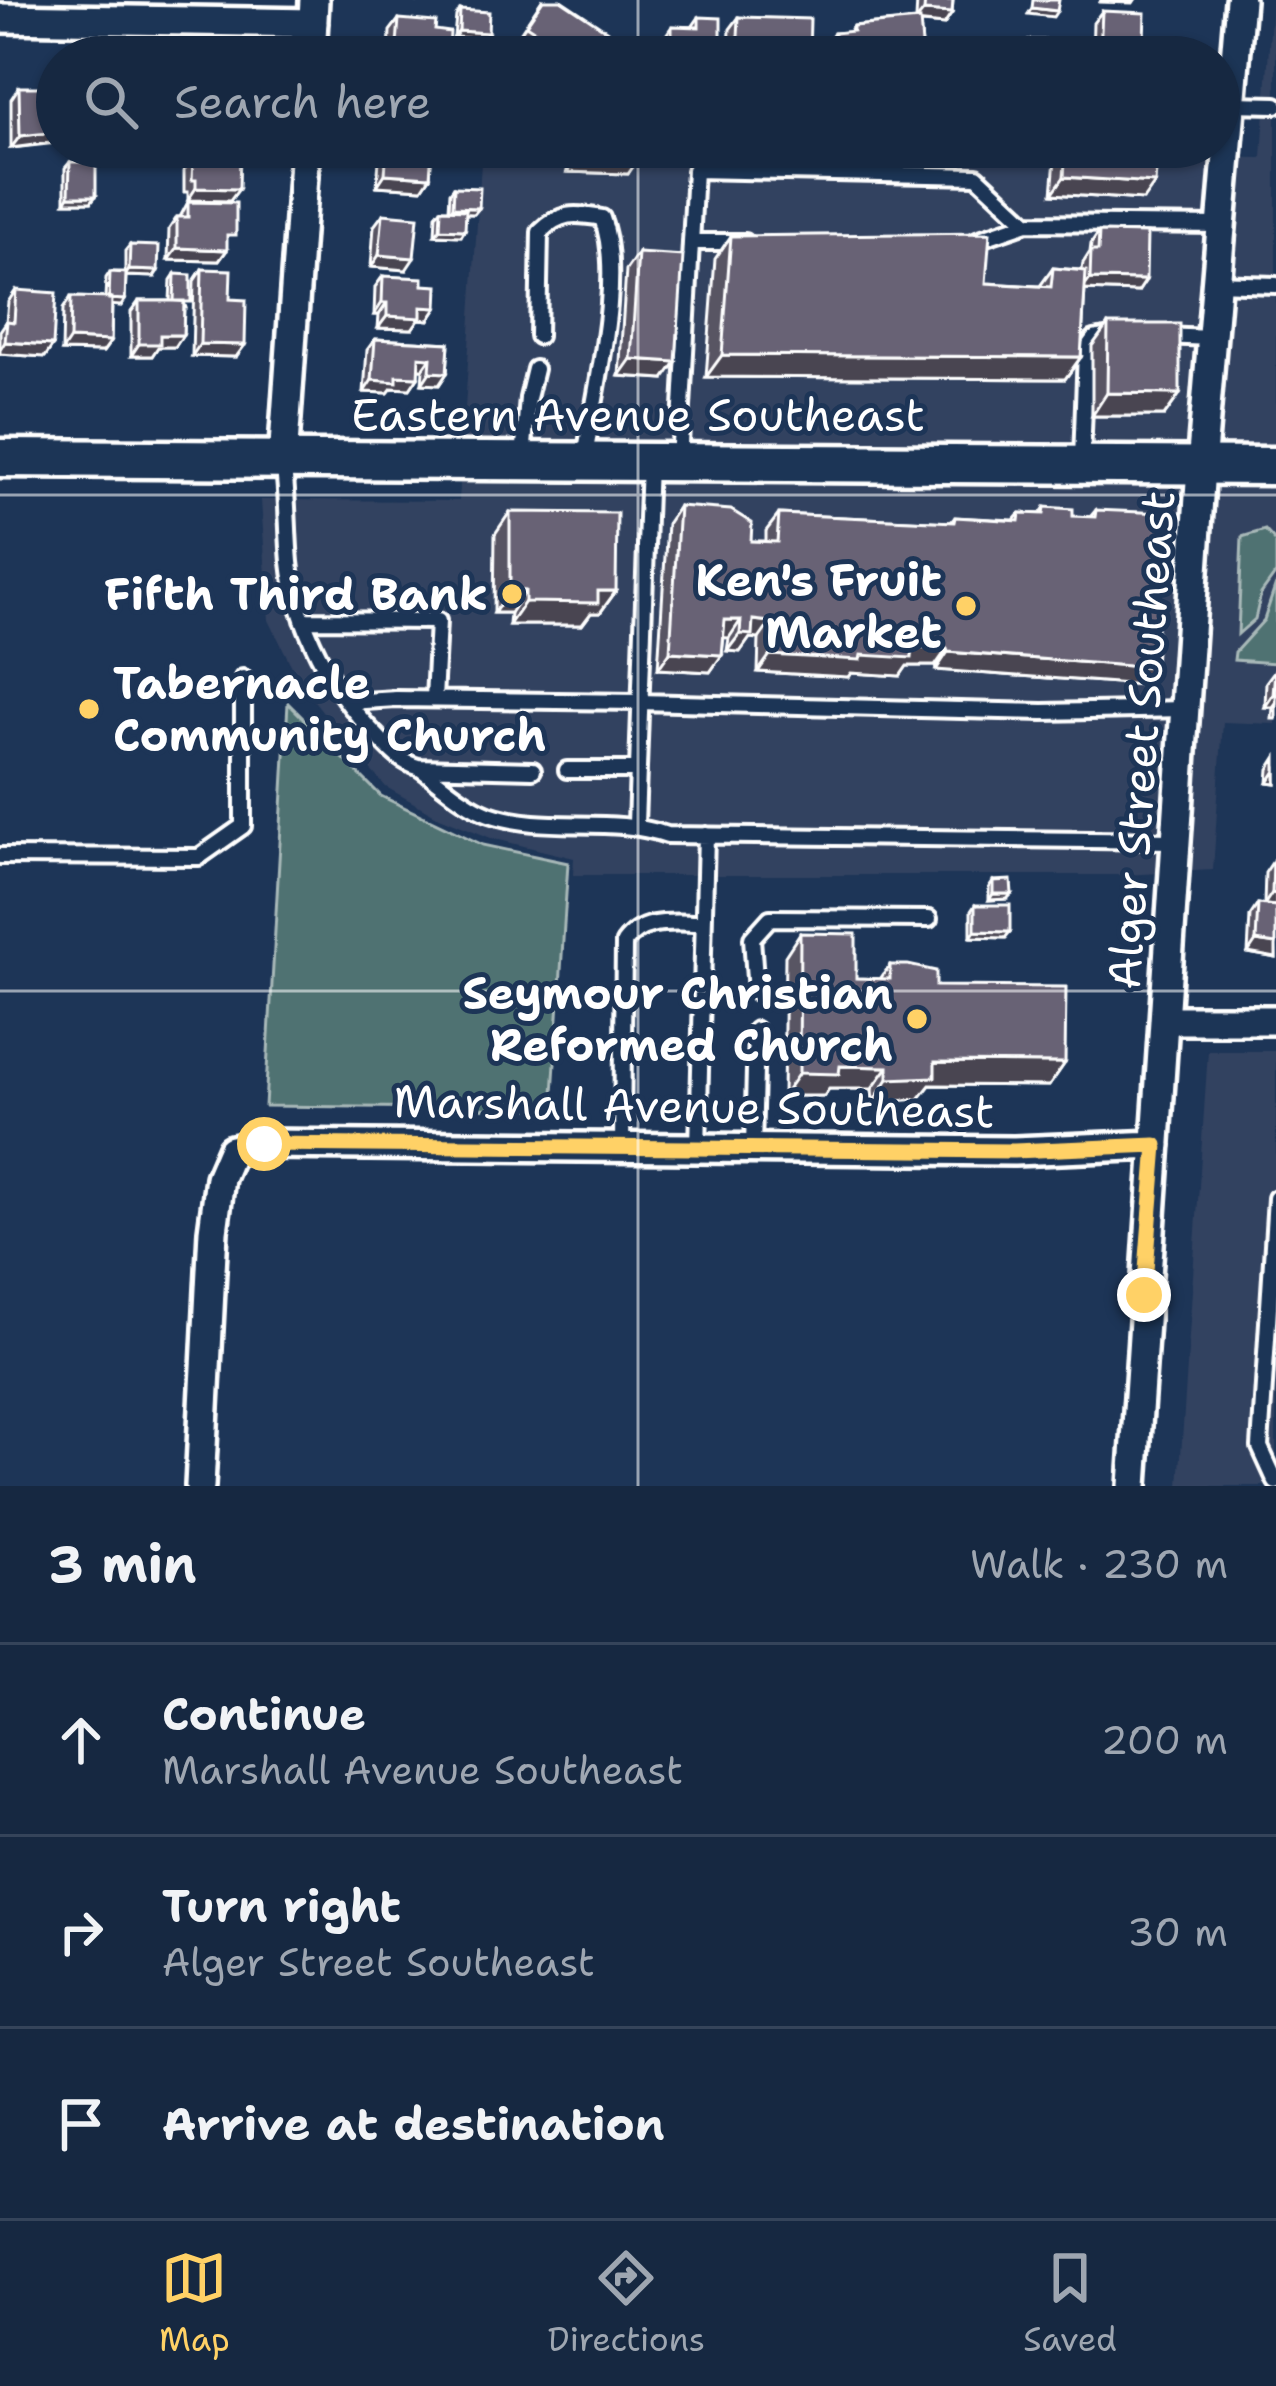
<!DOCTYPE html>
<meta charset="utf-8">
<style>
body{margin:0;font-family:"Shantell Sans",sans-serif;background:#1f3048;color:#f1f3f6}
.stop{position:absolute;width:36px;height:36px;margin:-27px;border:9px solid #ffd166;border-radius:50%;background:#fff}
.stop.end{background:#ffd166;border-color:#fff;box-shadow:0 3px 12px #0008}
.list{margin:0;padding:0;list-style:none}
h2{display:flex;justify-content:space-between;align-items:center;height:156px;margin:0;padding:0 48px;font-size:51px}
h2 small{font-size:39px;font-weight:400;color:#9ea6b1}
.list li{display:grid;grid-template-columns:78px 1fr auto;gap:36px;align-items:center;box-sizing:border-box;height:192px;padding:0 48px;border-top:3px solid #35445a}
.list b{display:block;font-size:45px;white-space:nowrap}
.list p{margin:0;font-size:39px;white-space:nowrap;color:#9ea6b1}
.list em{font-size:39px;font-style:normal;color:#9ea6b1}
.icon{flex:none;width:66px;height:66px;fill:none;stroke:currentColor;stroke-width:2;stroke-linecap:round;stroke-linejoin:round}
.map{position:relative;flex:none;width:1276px;height:1486px;overflow:hidden}
.search{position:absolute;background:#162841;box-shadow:0 3px 9px #0004;left:36px;right:36px;top:36px;height:132px;display:flex;align-items:center;gap:30px;box-sizing:border-box;padding:0 42px;border-radius:66px;color:#9ea6b1;font-size:45px}
.sheet{height:732px;background:#162841}
nav{display:flex;justify-content:space-around;align-items:center;box-sizing:border-box;height:168px;border-top:3px solid #35445a;background:#162841;font-size:33px;color:#9ea6b1}
nav a{display:grid;justify-items:center;gap:6px}
nav .on{color:#ffd166}
.map>svg:first-child{display:block}
.built{fill:#334260}
.green{fill:#507272;stroke:#a8b8b8;stroke-width:3}
.lines{fill:none;stroke-linecap:round;stroke-linejoin:round}
.lane-casing{stroke:#fff;stroke-width:22}
.street-casing{stroke:#fff;stroke-width:36}
.secondary-casing{stroke:#fff;stroke-width:45}
.lane{stroke:#1d3557;stroke-width:14}
.street{stroke:#1d3557;stroke-width:27}
.secondary{stroke:#1d3557;stroke-width:36}
.wall{fill:#595464;stroke:#fff;stroke-width:3}
.shaded-wall{fill:#484551;stroke:#fff;stroke-width:3}
.building{fill:#676274;stroke:#fff;stroke-width:3}
.route{stroke:#ffd166;stroke-width:15}
.grid{fill:none;stroke:#fff;stroke-width:3;stroke-opacity:0.55}
.poi-dot{fill:#ffd166;stroke:#1d3557;stroke-width:4.5}
.labels{text-anchor:middle;stroke-width:10;stroke-linejoin:round;paint-order:stroke}
.street-label{font-size:45px;fill:#fff;stroke:#1d3557}
.poi-label{font-size:45px;font-weight:bold;fill:#fff;stroke:#1d3557;text-anchor:end}
</style>
<div class="map">
<svg width="1276" height="1486" viewBox="0 0 1276 1486">
<rect width="100%" height="100%" fill="#1d3557"/>
<filter id="ink" filterUnits="userSpaceOnUse"><feTurbulence type="fractalNoise" baseFrequency=".00833" numOctaves="2"/><feDisplacementMap in="SourceGraphic" scale="24" xChannelSelector="R" yChannelSelector="G"/><feConvolveMatrix kernelMatrix="1 2 1 2 8 2 1 2 1" color-interpolation-filters="sRGB"/></filter>
<g filter="url(#ink)">
<path class="built" d="M 1272,0 L 1276,0 L 1276,724 L 1223,722 L 1213,870 L 1125,875 L 573,875 L 574,858 L 491,838 L 437,816 L 386,787 L 349,746 L 299,681 L 269,620 L 261,500 L 459,501 L 482,147 L 1262,158 Z
M 1208,1051 L 1276,1051 L 1276,1486 L 1179,1486 Z"/>
<path class="green" d="M 1265,530 L 1276,542 L 1276,573 L 1261,594 L 1255,619 L 1238,634 L 1242,537 Z
M 1276,584 L 1276,663 L 1234,660 L 1235,652 L 1264,620 Z
M 288,703 L 381,796 L 483,845 L 568,863 L 552,1109 L 265,1106 Z"/>
<g class="lines">
<defs>
<path id="lane" d="M 1232,104 L 1276,105
M 977,240 L 1027,223 L 1221,225
M 691,242 L 745,242
M 1215,283 L 1276,285
M 538,336 L 540,232 C 560,212 574,213 602,218 C 625,277 594,393 585,458
M 1162,336 L 1211,338
M 523,458 L 528,398 L 535,369
M 1082,460 L 1086,350 L 1094,339 L 1116,335
M 283,461 C 288,495 287,528 290,562 C 296,624 331,690 375,734 C 388,747 399,762 418,767 C 440,782 464,805 489,814 C 547,834 609,815 667,835 L 1176,841
M 679,462 L 695,170 L 977,176 L 1027,223
M 303,620 L 438,621 L 434,699
M 349,702 L 396,699 L 639,702 L 1043,712 L 1185,709
M 418,767 L 533,770
M 567,770 L 637,770
M 636,824 L 649,463
M 0,856 L 199,857 L 243,826 L 243,678
M 756,992 L 752,938 L 770,918 L 929,919
M 622,1147 L 624,943 C 643,917 673,923 702,923
M 698,1148 L 706,835
M 753,1148 L 756,1030
M 1276,1198 L 1260,1447 L 1276,1482"/>
<path id="street" d="M 0,18 L 313,23
M 311,57 L 314,0
M 283,461 L 305,147
M 1164,1020 L 1276,1020
M 200,1486 L 213,1231 L 220,1178 L 232,1150 L 264,1144 L 1014,1151 L 1156,1145
M 1133,1486 L 1201,467 L 1240,0"/>
<path id="secondary" d="M 0,458 L 1276,466"/>
</defs>
<use href="#lane" class="lane-casing"/>
<use href="#street" class="street-casing"/>
<use href="#secondary" class="secondary-casing"/>
<use href="#lane" class="lane"/>
<use href="#street" class="street"/>
<use href="#secondary" class="secondary"/>
</g>
<path class="wall" d="M 542,0 L 600,57 L 549,57 L 518,36 Z
M 917,0 L 953,0 L 952,13 L 944,25 L 920,23 L 923,57 L 826,57 L 826,45 L 834,33 L 849,32 L 853,26 L 916,20 Z
M 460,10 L 488,33 L 484,39 L 454,37 L 456,16 Z
M 1102,11 L 1144,40 L 1133,57 L 1092,57 L 1093,23 Z
M 699,17 L 721,57 L 638,57 L 645,46 L 664,47 L 664,38 L 672,26 L 692,27 Z
M 739,17 L 809,57 L 729,57 L 730,29 Z
M 399,19 L 449,52 L 445,57 L 389,57 L 390,31 Z
M 1029,40 L 1056,57 L 1024,57 L 1024,46 Z
M 19,87 L 57,143 L 11,148 L 11,99 Z
M 93,147 L 119,147 L 111,158 L 93,158 Z
M 139,147 L 168,147 L 167,162 L 163,168 L 143,166 L 143,158 L 138,157 Z
M 380,147 L 432,147 L 430,177 L 422,189 L 377,186 Z
M 568,147 L 640,147 L 628,174 L 567,172 Z
M 1056,147 L 1158,147 L 1143,200 L 1052,194 Z
M 199,151 L 230,201 L 188,200 L 188,192 L 184,192 L 184,170 Z
M 70,162 L 91,202 L 65,202 L 65,168 Z
M 454,187 L 479,208 L 474,214 L 466,214 L 461,236 L 435,235 L 436,215 L 441,209 L 449,209 L 450,192 Z
M 188,202 L 227,250 L 219,261 L 168,260 L 169,229 L 177,217 L 180,217 Z
M 383,214 L 406,270 L 371,267 L 374,226 Z
M 1099,232 L 1146,280 L 1138,292 L 1085,290 L 1081,357 L 1065,379 L 706,377 L 715,259 L 731,236 L 986,283 L 1040,286 L 1053,268 L 1082,270 L 1083,263 L 1090,252 L 1091,244 Z
M 130,245 L 154,277 L 126,276 L 125,300 L 121,306 L 112,305 L 111,341 L 103,352 L 62,351 L 63,309 L 71,297 L 105,298 L 106,278 L 110,272 L 125,272 L 125,251 Z
M 638,253 L 664,379 L 619,376 L 626,270 Z
M 202,269 L 230,299 L 236,357 L 192,356 L 194,281 Z
M 175,274 L 186,308 L 184,308 L 183,335 L 175,347 L 158,347 L 152,356 L 131,356 L 131,312 L 139,301 L 170,301 L 171,280 Z
M 383,276 L 423,285 L 437,308 L 429,320 L 419,319 L 412,329 L 378,328 L 379,315 L 374,315 L 375,287 Z
M 16,290 L 53,345 L 45,357 L 0,354 L 0,331 L 6,322 L 8,302 Z
M 1108,324 L 1180,394 L 1164,416 L 1092,416 L 1092,346 Z
M 375,339 L 449,343 L 447,373 L 439,385 L 422,384 L 423,369 L 418,369 L 418,377 L 410,389 L 392,388 L 388,393 L 364,392 L 367,350 Z
M 679,506 L 751,541 L 766,541 L 766,531 L 779,514 L 951,522 L 955,517 L 1014,520 L 1020,513 L 1040,514 L 1045,507 L 1073,516 L 1090,517 L 1096,510 L 1155,668 L 1143,685 L 936,670 L 935,666 L 907,666 L 900,676 L 851,673 L 848,677 L 758,672 L 759,639 L 750,638 L 740,652 L 727,651 L 729,638 L 724,637 L 722,655 L 710,672 L 658,669 L 667,524 Z
M 510,512 L 616,591 L 600,613 L 591,613 L 582,625 L 509,625 L 510,613 L 494,613 L 495,534 Z
M 1275,670 L 1276,670 L 1276,719 L 1272,719 L 1273,707 L 1265,707 L 1266,682 Z
M 1276,758 L 1276,784 L 1268,783 L 1269,769 Z
M 1273,861 L 1276,958 L 1248,953 L 1250,916 L 1258,904 L 1264,905 L 1265,873 Z
M 993,881 L 1007,899 L 989,900 L 989,887 Z
M 975,905 L 1005,938 L 971,937 L 971,911 Z
M 800,933 L 856,978 L 880,979 L 890,965 L 936,986 L 1065,1063 L 1049,1086 L 930,1085 L 919,1099 L 873,1102 L 872,1089 L 829,1089 L 824,1096 L 783,1096 L 785,956 Z"/>
<path class="shaded-wall" d="M 386,0 L 426,0 L 424,2 Z
M 1101,0 L 1135,0 L 1133,3 L 1100,2 Z
M 1032,8 L 1057,11 L 1053,17 L 1028,14 Z
M 924,11 L 952,13 L 944,25 L 915,22 Z
M 459,31 L 488,33 L 484,39 L 454,37 Z
M 431,51 L 449,52 L 445,57 L 427,57 Z
M 1100,52 L 1135,53 L 1133,57 L 1097,57 Z
M 57,132 L 57,142 L 11,148 L 20,136 Z
M 101,147 L 119,147 L 111,158 L 93,158 Z
M 579,155 L 640,157 L 628,174 L 567,172 Z
M 147,160 L 167,162 L 163,168 L 143,166 Z
M 385,174 L 430,177 L 422,189 L 377,186 Z
M 1064,177 L 1155,183 L 1143,200 L 1052,194 Z
M 196,188 L 239,189 L 230,201 L 188,200 Z
M 69,196 L 96,196 L 91,202 L 65,202 Z
M 453,207 L 479,208 L 474,214 L 449,213 Z
M 440,229 L 465,230 L 461,236 L 435,235 Z
M 177,248 L 227,250 L 219,261 L 168,260 Z
M 379,255 L 414,258 L 406,270 L 371,267 Z
M 129,270 L 158,271 L 154,277 L 125,276 Z
M 1090,279 L 1146,280 L 1138,292 L 1082,290 Z
M 109,299 L 125,300 L 121,306 L 105,305 Z
M 382,303 L 387,303 L 379,315 L 374,315 Z
M 421,307 L 437,308 L 429,320 L 419,319 L 412,329 L 378,328 L 387,316 Z
M 160,335 L 183,335 L 175,347 L 158,347 L 152,356 L 131,356 L 139,344 Z
M 70,339 L 111,341 L 103,352 L 62,351 Z
M 5,342 L 53,345 L 45,357 L 0,354 L 0,350 Z
M 200,344 L 245,345 L 236,357 L 192,356 Z
M 722,355 L 1081,357 L 1065,379 L 706,377 Z
M 419,357 L 431,358 L 423,369 L 411,369 Z
M 631,359 L 676,362 L 664,379 L 619,376 Z
M 430,372 L 447,373 L 439,385 L 422,384 Z
M 397,376 L 418,377 L 410,389 L 392,388 L 388,393 L 364,392 L 372,380 Z
M 1107,393 L 1180,394 L 1164,416 L 1092,416 Z
M 510,590 L 525,591 L 510,613 L 494,613 Z
M 598,591 L 616,591 L 600,613 L 591,613 L 582,625 L 509,625 L 525,602 Z
M 725,620 L 741,620 L 729,638 L 713,637 Z
M 753,620 L 771,622 L 759,639 L 750,638 L 740,652 L 727,651 L 740,634 Z
M 913,648 L 947,649 L 935,666 L 907,666 L 900,676 L 851,673 L 848,677 L 758,672 L 770,655 L 861,655 Z
M 670,652 L 722,655 L 710,672 L 658,669 Z
M 948,652 L 1155,668 L 1143,685 L 936,670 Z
M 1273,695 L 1276,695 L 1276,703 L 1273,707 L 1265,707 Z
M 1276,771 L 1276,784 L 1268,783 Z
M 1272,893 L 1276,894 L 1276,906 L 1264,905 Z
M 993,894 L 1012,894 L 1007,899 L 989,900 Z
M 975,931 L 1010,932 L 1005,938 L 971,937 Z
M 1256,941 L 1276,944 L 1276,958 L 1248,953 Z
M 935,1062 L 1065,1063 L 1049,1086 L 930,1085 L 919,1099 L 873,1102 L 888,1079 Z
M 840,1066 L 888,1067 L 872,1089 L 829,1089 L 824,1096 L 783,1096 L 799,1073 Z"/>
<path class="building" d="M 543,0 L 561,0 L 615,36 L 600,57 L 575,57 L 526,25 Z
M 925,0 L 953,0 L 952,13 L 924,11 Z
M 1033,0 L 1059,0 L 1057,11 L 1032,8 Z
M 460,10 L 489,12 L 488,33 L 459,31 Z
M 1102,11 L 1145,13 L 1144,40 L 1136,40 L 1135,53 L 1100,52 Z
M 699,17 L 721,18 L 721,57 L 645,57 L 645,46 L 672,47 L 672,26 L 699,27 Z
M 739,17 L 810,19 L 809,57 L 737,57 Z
M 399,19 L 436,22 L 435,30 L 450,32 L 449,52 L 431,51 L 431,57 L 396,57 Z
M 920,20 L 923,57 L 836,57 L 834,33 L 853,31 L 853,26 Z
M 1029,40 L 1056,40 L 1056,57 L 1029,57 Z
M 19,87 L 57,87 L 57,132 L 20,136 Z
M 143,147 L 168,147 L 167,162 L 147,160 L 147,152 L 142,151 Z
M 387,147 L 432,147 L 430,177 L 385,174 Z
M 580,147 L 640,147 L 640,157 L 579,155 Z
M 1066,147 L 1158,147 L 1155,183 L 1064,177 Z
M 199,151 L 240,153 L 239,189 L 196,188 L 196,180 L 192,180 L 193,159 L 198,159 Z
M 70,162 L 96,162 L 96,196 L 69,196 Z
M 454,187 L 480,188 L 479,208 L 453,207 Z
M 188,202 L 236,203 L 236,235 L 227,235 L 227,250 L 177,248 L 177,217 L 188,217 Z
M 441,209 L 466,210 L 465,230 L 440,229 Z
M 383,214 L 418,217 L 414,258 L 379,255 Z
M 1099,232 L 1147,233 L 1146,280 L 1090,279 L 1091,251 L 1098,251 Z
M 990,233 L 986,283 L 1051,287 L 1053,268 L 1086,271 L 1081,357 L 722,355 L 731,236 Z
M 130,245 L 159,246 L 158,271 L 129,270 Z
M 638,253 L 683,256 L 676,362 L 631,359 Z
M 202,269 L 231,270 L 230,299 L 246,300 L 245,345 L 200,344 Z
M 110,272 L 126,273 L 125,300 L 109,299 Z
M 175,274 L 191,275 L 191,302 L 174,301 Z
M 383,276 L 423,278 L 423,285 L 438,286 L 437,308 L 421,307 L 421,318 L 387,316 L 387,303 L 382,303 Z
M 16,290 L 56,293 L 53,345 L 5,342 L 7,321 L 14,322 Z
M 71,297 L 112,298 L 111,341 L 70,339 Z
M 139,301 L 184,301 L 183,335 L 160,335 L 160,344 L 139,344 Z
M 1108,324 L 1180,324 L 1180,394 L 1107,393 Z
M 375,339 L 449,343 L 447,373 L 430,372 L 431,358 L 419,357 L 418,377 L 397,376 L 397,382 L 372,380 Z
M 679,506 L 731,510 L 752,523 L 751,541 L 777,542 L 779,514 L 954,522 L 955,517 L 1019,521 L 1020,513 L 1044,514 L 1045,507 L 1073,509 L 1073,516 L 1095,517 L 1096,510 L 1163,513 L 1155,668 L 948,652 L 947,649 L 913,648 L 912,658 L 861,655 L 860,660 L 770,655 L 771,622 L 753,620 L 752,635 L 740,634 L 741,620 L 725,620 L 722,655 L 670,652 Z
M 510,512 L 617,513 L 616,591 L 598,591 L 598,603 L 525,602 L 525,591 L 510,590 Z
M 1275,670 L 1276,670 L 1276,695 L 1273,695 Z
M 1273,861 L 1276,861 L 1276,894 L 1272,893 Z
M 1011,880 L 1012,894 L 993,894 L 993,881 Z
M 1258,904 L 1276,906 L 1276,944 L 1256,941 Z
M 975,905 L 1010,905 L 1010,932 L 975,931 Z
M 800,933 L 856,934 L 856,978 L 890,979 L 890,965 L 908,965 L 936,971 L 936,986 L 1066,987 L 1065,1063 L 935,1062 L 935,1077 L 888,1079 L 888,1067 L 840,1066 L 839,1074 L 799,1073 Z"/>
</g>
<g class="lines" filter="url(#ink)">
<path class="route" d="M 264,1144 L 1014,1151 L 1156,1145 L 1144,1295"/>
</g>
<path class="grid" d="M 638,0 L 638,57M 638,147 L 638,1486M 0,495 L 1276,495M 0,991 L 1276,991"/>
<g class="poi-dot">
<circle cx="512" cy="594" r="12"/>
<circle cx="966" cy="606" r="12"/>
<circle cx="89" cy="709" r="12"/>
<circle cx="917" cy="1019" r="12"/>
</g>
<g class="labels">
<g class="street-label">
<text x="638" y="431">Eastern Avenue Southeast</text>
<text transform="translate(1141 740) rotate(-86)" y="16">Alger Street Southeast</text>
<text transform="translate(694 1106) rotate(1)" y="16">Marshall Avenue Southeast</text>
</g>
<g class="poi-label">
<text x="942" y="596">Ken's Fruit<tspan x="942" dy="52">Market</tspan></text>
<text x="488" y="610">Fifth Third Bank</text>
<text x="113" y="699" text-anchor="start">Tabernacle<tspan x="113" dy="52">Community Church</tspan></text>
<text x="893" y="1009">Seymour Christian<tspan x="893" dy="52">Reformed Church</tspan></text>
</g>
</g>
</svg>
<div class="stop" style="left:264px;top:1144px"></div>
<div class="stop end" style="left:1144px;top:1295px"></div>
<div class="search"><svg class="icon" aria-label="search" viewBox="0 0 24 24"><circle cx="10" cy="10" r="6"/><path d="M15 15l6 6"/></svg>Search here</div>
</div>
<section class="sheet">
<h2>3 min<small>Walk · 230 m</small></h2>
<ul class="list">
<li><svg class="icon" aria-label="ahead" viewBox="0 0 24 24"><path d="M12 20V5M6 11l6-6 6 6"/></svg><div><b>Continue</b><p>Marshall Avenue Southeast</p></div><em>200 m</em></li>
<li><svg class="icon" aria-label="right" viewBox="0 0 24 24"><path d="M7 20v-9h11M14 6l5 5-5 5"/></svg><div><b>Turn right</b><p>Alger Street Southeast</p></div><em>30 m</em></li>
<li><svg class="icon" aria-label="arrive" viewBox="0 0 24 24"><path d="M6 21V4h12l-3 4 3 4H6"/></svg><div><b>Arrive at destination</b></div></li>
</ul>
</section>
<nav>
<a class="on"><svg class="icon" aria-label="map" viewBox="0 0 24 24"><path d="M3 6l6-2 6 2 6-2v14l-6 2-6-2-6 2zM9 4v14M15 6v14"/></svg>Map</a>
<a><svg class="icon" aria-label="directions" viewBox="0 0 24 24"><path d="M12 3l9 9-9 9-9-9zM9 14v-3h6M13 9l2 2-2 2"/></svg>Directions</a>
<a><svg class="icon" aria-label="saved" viewBox="0 0 24 24"><path d="M7 4h10v16l-5-4-5 4z"/></svg>Saved</a>
</nav>
